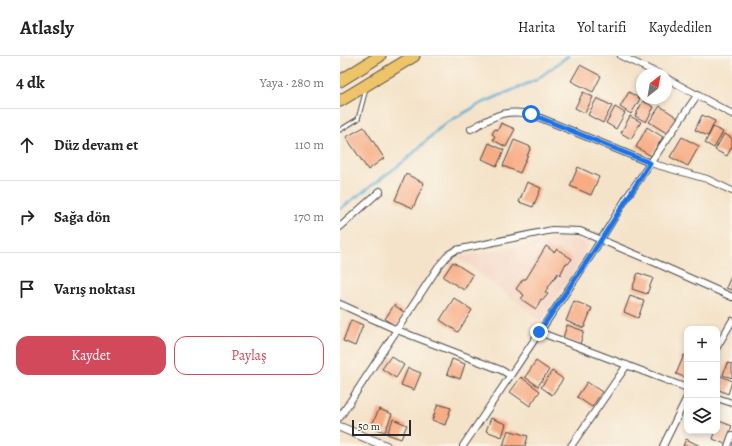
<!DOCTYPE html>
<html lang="tr">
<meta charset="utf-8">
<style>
body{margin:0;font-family:Alegreya,serif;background:#f6f6f6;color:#222}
.controls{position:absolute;right:12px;bottom:12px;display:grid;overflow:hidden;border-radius:8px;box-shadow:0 2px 6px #0003}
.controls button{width:36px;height:36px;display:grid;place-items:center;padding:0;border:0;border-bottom:1px solid #e0e0e0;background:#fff;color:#222;font:20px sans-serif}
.compass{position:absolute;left:296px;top:12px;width:36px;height:36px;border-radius:50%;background:#fff;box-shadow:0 2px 6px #0003;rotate:31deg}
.scale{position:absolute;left:12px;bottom:10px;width:59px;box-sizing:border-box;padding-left:4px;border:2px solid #2b2b2b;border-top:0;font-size:11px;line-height:14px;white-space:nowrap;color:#2b2b2b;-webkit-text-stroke:3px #fbf7ec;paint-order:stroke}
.stop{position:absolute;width:12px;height:12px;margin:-9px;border:3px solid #1a73e8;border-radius:50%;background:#fff}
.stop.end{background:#1a73e8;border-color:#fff;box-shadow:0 1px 4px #0008}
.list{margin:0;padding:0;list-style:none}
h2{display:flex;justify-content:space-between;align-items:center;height:52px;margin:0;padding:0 16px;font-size:17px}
h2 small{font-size:13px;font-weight:400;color:#767676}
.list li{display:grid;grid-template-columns:26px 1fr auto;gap:12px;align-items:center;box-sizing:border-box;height:72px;padding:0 16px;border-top:1px solid #e0e0e0}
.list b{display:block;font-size:15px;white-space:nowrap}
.list em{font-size:13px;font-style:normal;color:#767676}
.actions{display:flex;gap:8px;padding:12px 16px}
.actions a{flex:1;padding:9px 0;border:1px solid #d1495b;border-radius:12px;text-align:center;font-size:14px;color:#d1495b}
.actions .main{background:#d1495b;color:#fff}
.icon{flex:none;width:22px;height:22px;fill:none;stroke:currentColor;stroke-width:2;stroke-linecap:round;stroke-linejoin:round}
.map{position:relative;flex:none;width:392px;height:390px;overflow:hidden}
header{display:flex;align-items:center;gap:24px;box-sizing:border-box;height:56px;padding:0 20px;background:#fff;border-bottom:1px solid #e0e0e0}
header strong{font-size:19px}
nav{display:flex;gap:22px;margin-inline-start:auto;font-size:14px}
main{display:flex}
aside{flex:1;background:#fff}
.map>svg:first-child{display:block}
.built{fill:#f4d3c1}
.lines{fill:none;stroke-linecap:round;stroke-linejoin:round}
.stream{stroke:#50a9cd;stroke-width:2.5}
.building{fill:#f7ac84}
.service-casing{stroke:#494743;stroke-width:5}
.minor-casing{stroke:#494743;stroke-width:8}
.tertiary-casing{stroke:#494743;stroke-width:10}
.trunk-casing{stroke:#494743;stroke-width:13}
.service{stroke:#fff;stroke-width:3}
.minor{stroke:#fff;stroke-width:6}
.tertiary{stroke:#fff;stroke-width:8}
.trunk{stroke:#eec469;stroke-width:11}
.route{stroke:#1a73e8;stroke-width:5}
</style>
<header>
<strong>Atlasly</strong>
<nav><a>Harita</a><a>Yol tarifi</a><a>Kaydedilen</a></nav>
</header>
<main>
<aside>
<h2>4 dk<small>Yaya · 280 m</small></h2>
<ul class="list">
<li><svg class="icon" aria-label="ahead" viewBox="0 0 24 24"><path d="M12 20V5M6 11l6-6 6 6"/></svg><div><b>Düz devam et</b></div><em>110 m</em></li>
<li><svg class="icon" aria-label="right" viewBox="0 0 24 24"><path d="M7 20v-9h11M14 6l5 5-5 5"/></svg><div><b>Sağa dön</b></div><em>170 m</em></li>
<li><svg class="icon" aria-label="arrive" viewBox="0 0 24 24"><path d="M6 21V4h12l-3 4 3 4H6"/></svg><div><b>Varış noktası</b></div></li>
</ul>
<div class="actions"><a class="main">Kaydet</a><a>Paylaş</a></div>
</aside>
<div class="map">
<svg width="392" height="390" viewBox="0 0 392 390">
<rect width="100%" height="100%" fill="#fbf7ec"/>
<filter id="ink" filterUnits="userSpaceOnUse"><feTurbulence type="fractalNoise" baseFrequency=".025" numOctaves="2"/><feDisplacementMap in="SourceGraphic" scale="8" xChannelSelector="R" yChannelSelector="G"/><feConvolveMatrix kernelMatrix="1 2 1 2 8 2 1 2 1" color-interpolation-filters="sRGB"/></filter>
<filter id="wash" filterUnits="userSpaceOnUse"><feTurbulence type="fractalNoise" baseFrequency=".012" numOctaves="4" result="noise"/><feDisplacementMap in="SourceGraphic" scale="16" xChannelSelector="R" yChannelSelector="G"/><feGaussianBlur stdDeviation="0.9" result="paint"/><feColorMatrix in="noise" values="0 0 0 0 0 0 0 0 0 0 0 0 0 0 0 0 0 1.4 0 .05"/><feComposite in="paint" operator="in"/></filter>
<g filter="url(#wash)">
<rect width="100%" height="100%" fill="#f4e3c9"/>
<path class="built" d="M 223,182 L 235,182 L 248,189 L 245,198 L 201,265 L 118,201 Z"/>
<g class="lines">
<path class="stream" d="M 0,153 L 66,104 L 103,69 L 140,48 L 196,24 L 228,0"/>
</g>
<g id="blocks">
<path class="building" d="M 240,9 L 261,20 L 253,36 L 231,25 Z
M 243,36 L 253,41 L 245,57 L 235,52 Z
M 289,36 L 300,43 L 291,58 L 280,51 Z
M 257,42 L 272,50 L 263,67 L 248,59 Z
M 303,45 L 314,51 L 306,66 L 295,60 Z
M 320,50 L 338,62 L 328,78 L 309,66 Z
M 275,51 L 285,57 L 276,73 L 266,67 Z
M 362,59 L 375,65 L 368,80 L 355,74 Z
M 290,60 L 301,66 L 291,83 L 281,77 Z
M 161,67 L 175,73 L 166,91 L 153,84 L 155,80 L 152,78 L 155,73 L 158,74 Z
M 24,71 L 44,102 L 28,114 L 6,81 Z
M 307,71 L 323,81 L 311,100 L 296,91 Z
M 373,71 L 383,76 L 374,92 L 365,87 Z
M 384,78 L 392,82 L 392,90 L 387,100 L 375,94 Z
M 342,81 L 359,90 L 348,110 L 330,101 Z
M 174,84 L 191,91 L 180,117 L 163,110 Z
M 149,87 L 164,94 L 157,110 L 142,103 Z
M 238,111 L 259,121 L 251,139 L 230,130 Z
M 66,118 L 84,127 L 73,152 L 55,144 Z
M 187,126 L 201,132 L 193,151 L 179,146 Z
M 206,190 L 214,196 L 217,193 L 232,203 L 228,208 L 226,207 L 220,219 L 218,217 L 205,236 L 208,238 L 203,244 L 201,243 L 196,253 L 181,243 L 184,239 L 176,233 L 183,223 L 186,223 Z
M 113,206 L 133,219 L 124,234 L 103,221 Z
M 298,217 L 313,222 L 307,238 L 292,233 Z
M 392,218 L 392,234 L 386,232 Z
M 290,240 L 304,245 L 298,262 L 284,256 Z
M 114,242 L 132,254 L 118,276 L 100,264 Z
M 234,245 L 252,252 L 244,272 L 226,265 Z
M 54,249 L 65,257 L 56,271 L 45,263 Z
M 11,264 L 23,269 L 15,290 L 3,285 Z
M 227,269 L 244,275 L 240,288 L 223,282 Z
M 344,299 L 347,300 L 347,322 L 336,318 Z
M 51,300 L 64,309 L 56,322 L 42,313 Z
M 112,303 L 125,308 L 120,323 L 107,318 Z
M 196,305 L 209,314 L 198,330 L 185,321 Z
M 387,307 L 392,308 L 392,322 L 383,319 Z
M 68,312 L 81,317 L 74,334 L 61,329 Z
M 212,315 L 223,323 L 212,339 L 201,331 Z
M 377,318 L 392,325 L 388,338 L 377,333 Z
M 181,321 L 200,335 L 190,350 L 170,336 Z
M 247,326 L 262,336 L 252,351 L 237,341 Z
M 98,348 L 111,352 L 105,369 L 92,364 Z
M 39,353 L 52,358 L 45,376 L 31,371 Z
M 151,362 L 166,368 L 162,381 L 146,375 Z
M 53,363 L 67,369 L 61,383 L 47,378 Z
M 379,365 L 392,370 L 385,388 L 373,383 Z
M 168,374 L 188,380 L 185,390 L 163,390 Z
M 346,383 L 360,390 L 343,390 Z"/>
</g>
</g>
<g filter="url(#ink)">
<use href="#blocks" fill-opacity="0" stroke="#494743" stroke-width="1"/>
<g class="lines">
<defs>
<path id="service" d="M 0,74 L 18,63 L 26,33"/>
<path id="minor" d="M 281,0 L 319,18
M 326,22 L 392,58
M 131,73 C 155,60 163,53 191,58 L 310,107 L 367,123 L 392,135
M 0,171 L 40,135
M 0,248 L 57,274 L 161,314 L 170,319
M 199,276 L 347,332
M 377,291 L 392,265
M 377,342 L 392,347
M 0,361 L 98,211 L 109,198 L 116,194 L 212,174 L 240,175 L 316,207 L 392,241
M 123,390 L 252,198 L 287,141 L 358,38
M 231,390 L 287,309
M 323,390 L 347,341
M 388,390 L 392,379"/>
<path id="tertiary" d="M 0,371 L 46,390"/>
<path id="trunk" d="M 0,25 L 40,0
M 0,45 L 74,0"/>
</defs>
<use href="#service" class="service-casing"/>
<use href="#minor" class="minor-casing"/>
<use href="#tertiary" class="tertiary-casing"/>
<use href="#trunk" class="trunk-casing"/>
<use href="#service" class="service"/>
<use href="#minor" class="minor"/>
<use href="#tertiary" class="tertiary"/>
<use href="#trunk" class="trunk"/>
</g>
</g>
<g class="lines" filter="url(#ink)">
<path class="route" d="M 191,58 L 310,107 L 252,198 L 199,276"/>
</g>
</svg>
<div class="controls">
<button>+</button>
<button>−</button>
<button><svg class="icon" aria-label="layers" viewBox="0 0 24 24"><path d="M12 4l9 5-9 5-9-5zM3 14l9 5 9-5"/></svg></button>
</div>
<svg class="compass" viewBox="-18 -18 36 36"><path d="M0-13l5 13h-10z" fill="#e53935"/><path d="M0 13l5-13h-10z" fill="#767676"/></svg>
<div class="scale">50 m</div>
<div class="stop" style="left:191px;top:58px"></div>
<div class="stop end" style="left:199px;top:276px"></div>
</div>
</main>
